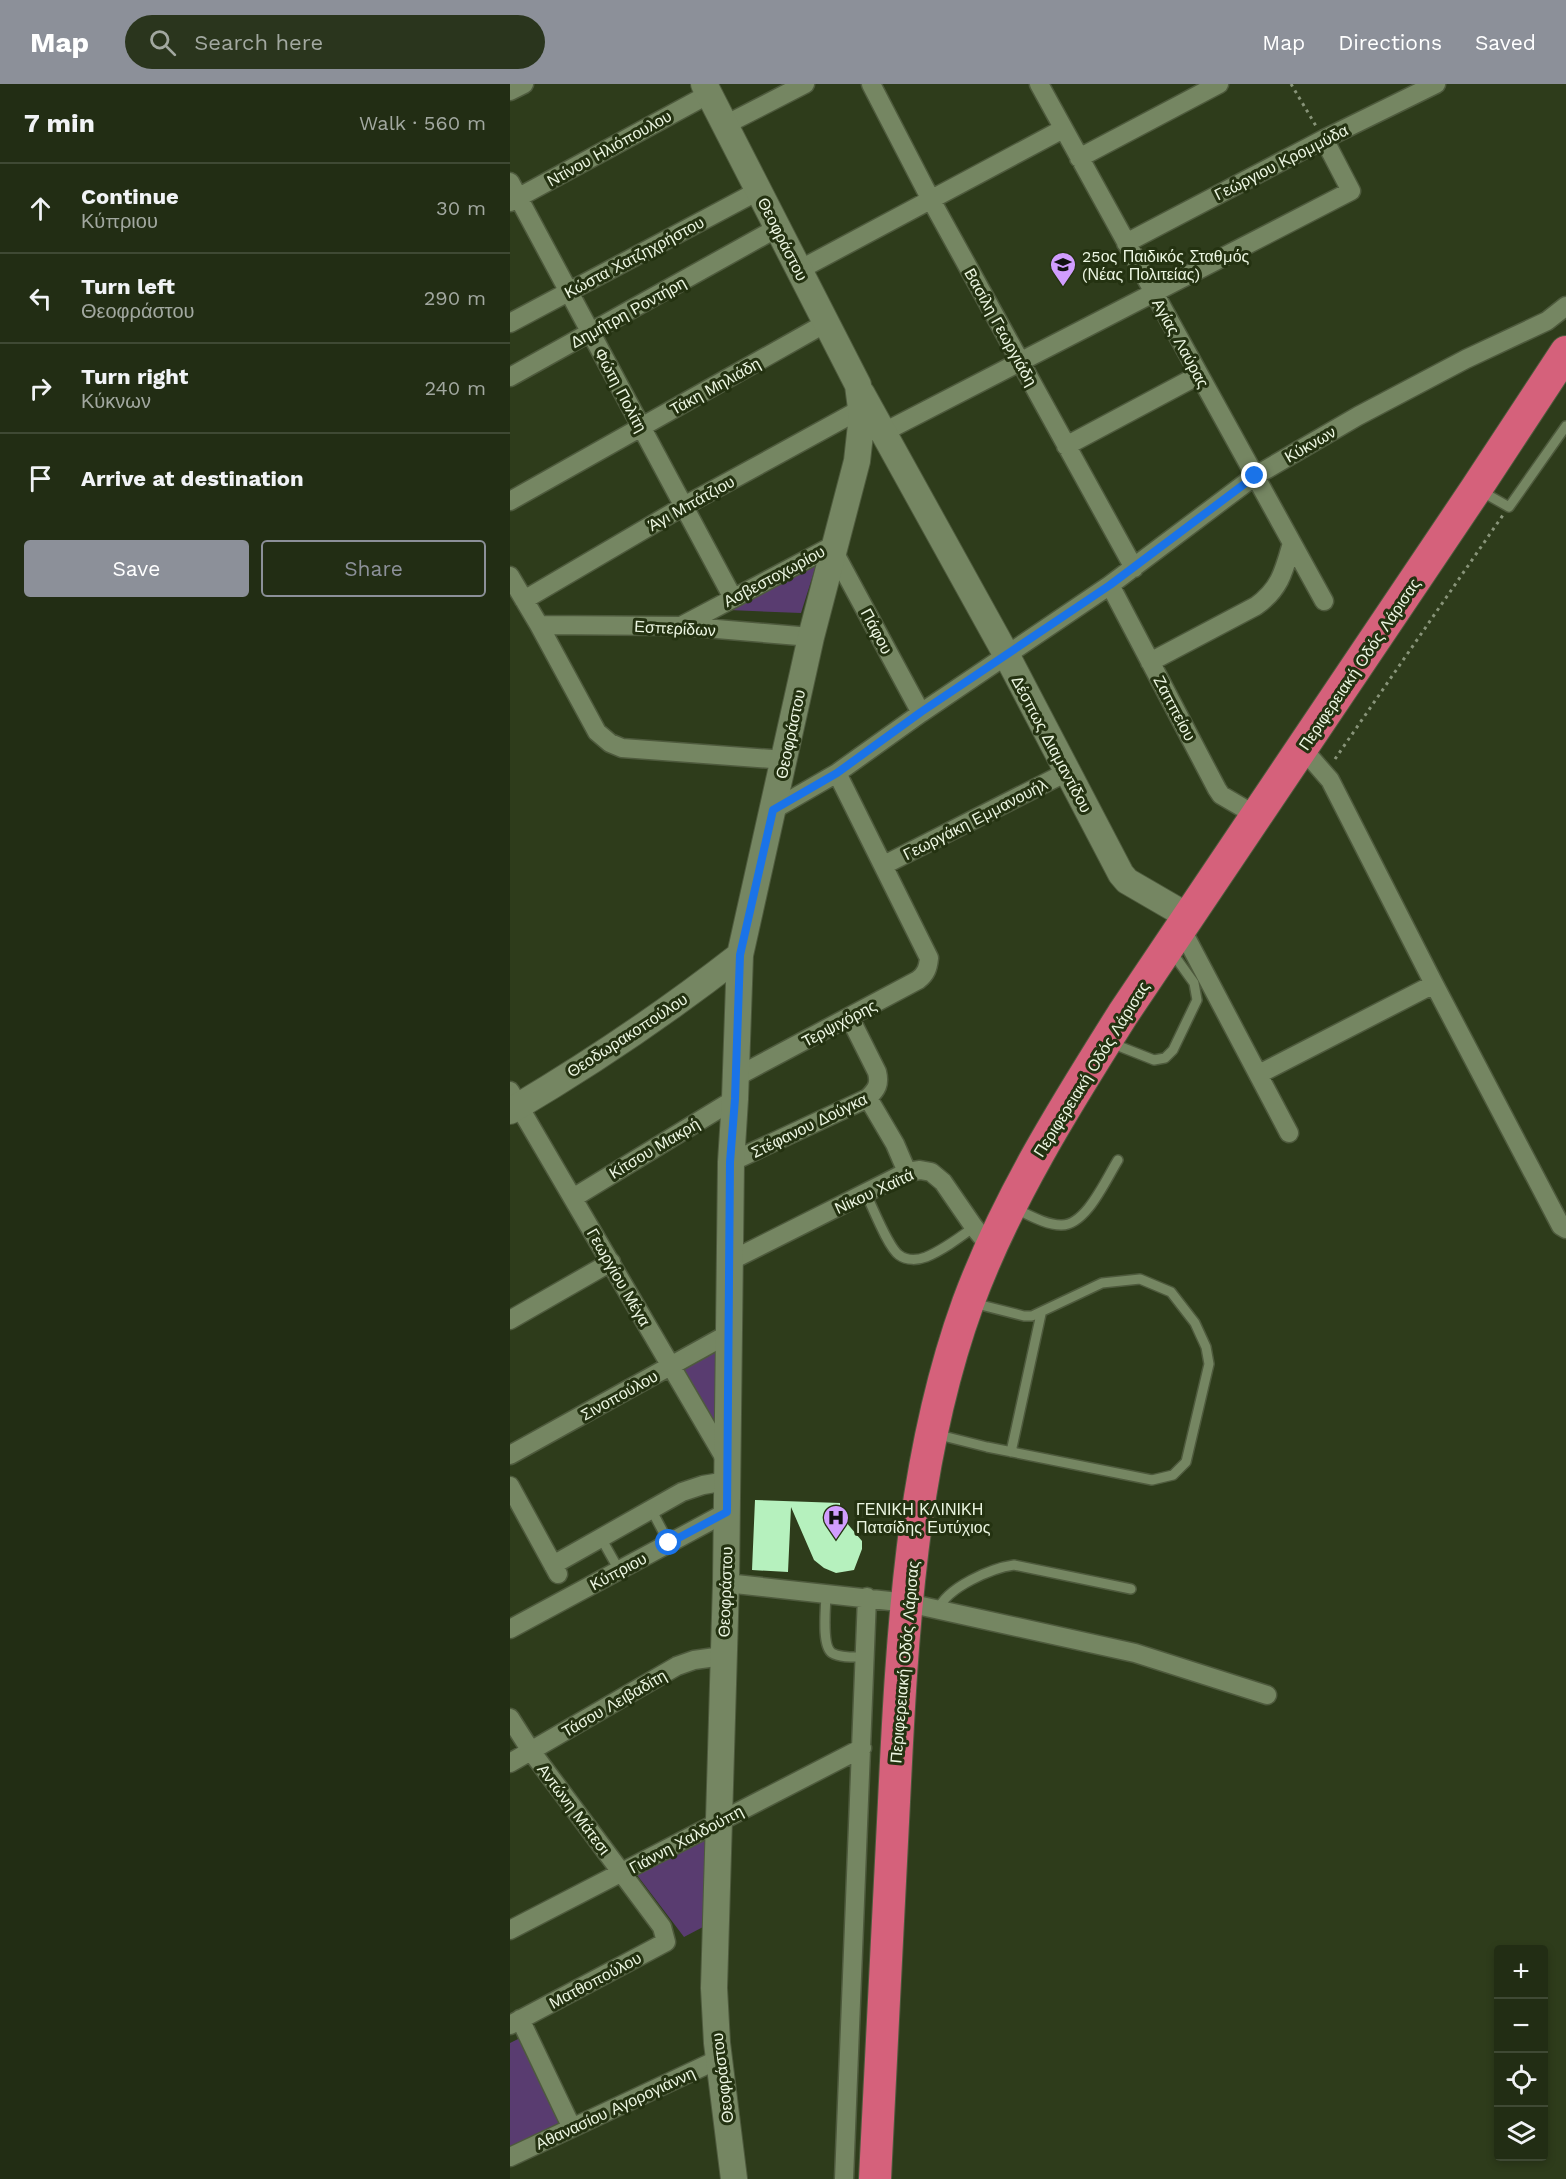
<!DOCTYPE html>
<meta charset="utf-8">
<style>
body{margin:0;font-family:"Work Sans",sans-serif;background:#2a351d;color:#f1f3f6}
.controls{position:absolute;right:18px;bottom:18px;display:grid;overflow:hidden;border-radius:6px;box-shadow:0 3px 9px #0003}
.controls button{width:54px;height:54px;display:grid;place-items:center;padding:0;border:0;border-bottom:2px solid #3f4934;background:#222d14;color:#f1f3f6;font:30px sans-serif}
.stop{position:absolute;width:18px;height:18px;margin:-14px;border:4px solid #1a73e8;border-radius:50%;background:#fff}
.stop.end{background:#1a73e8;border-color:#fff;box-shadow:0 2px 6px #0008}
.list{margin:0;padding:0;list-style:none}
h2{display:flex;justify-content:space-between;align-items:center;height:78px;margin:0;padding:0 24px;font-size:26px}
h2 small{font-size:20px;font-weight:400;color:#a2a8a0}
.list li{display:grid;grid-template-columns:39px 1fr auto;gap:18px;align-items:center;box-sizing:border-box;height:90px;padding:0 24px;border-top:2px solid #3f4934}
.list b{display:block;font-size:22px;white-space:nowrap}
.list p{margin:0;font-size:20px;white-space:nowrap;color:#a2a8a0}
.list em{font-size:20px;font-style:normal;color:#a2a8a0}
.actions{display:flex;gap:12px;padding:18px 24px}
.actions a{flex:1;padding:14px 0;border:2px solid #8c9099;border-radius:6px;text-align:center;font-size:21px;color:#8c9099}
.actions .main{background:#8c9099;color:#fff}
.icon{flex:none;width:33px;height:33px;fill:none;stroke:currentColor;stroke-width:2;stroke-linecap:round;stroke-linejoin:round}
.map{position:relative;flex:none;width:1056px;height:2095px;overflow:hidden}
header{display:flex;align-items:center;gap:36px;box-sizing:border-box;height:84px;padding:0 30px;background:#8c9099;color:#fff}
header strong{font-size:28px}
nav{display:flex;gap:33px;margin-inline-start:auto;font-size:21px}
.search{width:420px;height:54px;background:#2a351d;display:flex;align-items:center;gap:15px;box-sizing:border-box;padding:0 21px;border-radius:33px;color:#a2a8a0;font-size:22px}
main{display:flex}
aside{flex:1;background:#222d14}
.map>svg:first-child{display:block}
.green{fill:#593c70}
.building{fill:#b6f1be}
.lines{fill:none;stroke-linecap:round;stroke-linejoin:round}
.lane-casing{stroke:#4e5a3d;stroke-width:12}
.street-casing{stroke:#4e5a3d;stroke-width:21}
.secondary-casing{stroke:#4e5a3d;stroke-width:28}
.highway-casing{stroke:#4e5a3d;stroke-width:34}
.path{stroke:#889479;stroke-width:3;stroke-dasharray:3 4.5;stroke-linecap:butt}
.lane{stroke:#758662;stroke-width:9}
.street{stroke:#758662;stroke-width:18}
.secondary{stroke:#758662;stroke-width:26}
.highway{stroke:#d5617b;stroke-width:32}
.route{stroke:#1a73e8;stroke-width:8}
.labels{text-anchor:middle;stroke-width:6;stroke-linejoin:round;paint-order:stroke}
.street-label{font-size:16px;fill:#ecf6e2;stroke:#243211}
.poi-label{font-size:16px;fill:#ecf6e2;stroke:#243211;text-anchor:start}
</style>
<header>
<strong>Map</strong>
<div class="search"><svg class="icon" aria-label="search" viewBox="0 0 24 24"><circle cx="10" cy="10" r="6"/><path d="M15 15l6 6"/></svg>Search here</div>
<nav><a>Map</a><a>Directions</a><a>Saved</a></nav>
</header>
<main>
<aside>
<h2>7 min<small>Walk · 560 m</small></h2>
<ul class="list">
<li><svg class="icon" aria-label="ahead" viewBox="0 0 24 24"><path d="M12 20V5M6 11l6-6 6 6"/></svg><div><b>Continue</b><p>Κύπριου</p></div><em>30 m</em></li>
<li><svg class="icon" aria-label="left" viewBox="0 0 24 24"><path d="M17 20v-9H6M10 6l-5 5 5 5"/></svg><div><b>Turn left</b><p>Θεοφράστου</p></div><em>290 m</em></li>
<li><svg class="icon" aria-label="right" viewBox="0 0 24 24"><path d="M7 20v-9h11M14 6l5 5-5 5"/></svg><div><b>Turn right</b><p>Κύκνων</p></div><em>240 m</em></li>
<li><svg class="icon" aria-label="arrive" viewBox="0 0 24 24"><path d="M6 21V4h12l-3 4 3 4H6"/></svg><div><b>Arrive at destination</b></div></li>
</ul>
<div class="actions"><a class="main">Save</a><a>Share</a></div>
</aside>
<div class="map">
<svg width="1056" height="2095" viewBox="0 0 1056 2095">
<rect width="100%" height="100%" fill="#2e3c1b"/>
<path class="green" d="M 309,472 L 291,529 L 219,526 Z
M 207,1258 L 206,1342 L 170,1279 Z
M 196,1754 L 193,1843 L 174,1853 L 127,1791 Z
M 12,1953 L 53,2040 L 0,2065 L 0,1959 Z"/>
<path class="building" d="M 245,1416 L 330,1419 L 330,1431 L 352,1457 L 352,1465 L 344,1486 L 326,1489 L 314,1484 L 304,1476 L 281,1423 L 278,1488 L 242,1486 Z"/>
<g class="lines">
<defs>
<path id="lane" d="M 969,406 L 999,423 L 1056,342
M 601,959 L 644,976 L 655,974 L 663,966 L 687,916 L 684,899 L 661,867
M 356,1110 C 363,1124 378,1163 389,1171 C 397,1177 408,1176 416,1173 C 433,1166 449,1154 464,1143
M 506,1125 C 519,1131 536,1141 551,1141 C 576,1142 596,1095 608,1076
M 425,1350 L 477,1363 L 642,1396 L 663,1391 L 676,1378 L 699,1280 L 696,1263 L 685,1239 L 661,1208 L 630,1195 L 592,1199 L 522,1232 L 514,1232 L 463,1219
M 501,1368 L 531,1230
M 141,1425 L 159,1459
M 91,1454 L 109,1486
M 316,1509 C 316,1522 311,1562 322,1569 C 330,1574 345,1573 355,1573
M 428,1526 C 437,1503 482,1484 504,1481 L 621,1505"/>
<path id="street" d="M 361,0 L 420,114 L 624,484
M 529,0 L 814,517
M 0,7 L 14,0
M 215,41 L 295,0
M 569,74 L 709,0
M 0,98 L 223,514
M 0,118 L 199,10
M 616,159 L 814,55 L 926,0
M 289,186 L 553,45
M 0,239 L 248,107
M 0,293 L 267,144
M 374,348 L 841,107 L 814,55
M 556,362 L 689,291
M 0,417 L 316,239
M 323,466 L 411,629
M 0,492 L 29,541 L 87,648 L 100,659 L 112,664 L 275,676
M 600,501 L 707,705 L 711,711 L 747,732
M 14,516 L 174,422 L 351,325
M 29,541 L 171,542 L 301,553
M 171,542 L 326,460
M 640,578 L 746,522 C 770,505 774,487 782,459
M 792,664 L 820,696 L 924,900 L 1051,1142 L 1056,1145
M 263,726 L 327,689 L 411,629 L 600,501 L 745,392 L 848,332 L 956,275 L 1037,237 L 1056,222
M 374,781 L 557,688
M 671,844 L 779,1049
M 749,990 L 924,900
M 226,993 L 408,896 C 416,890 418,884 419,874 L 327,689
M 0,1007 L 217,1378
M 358,1014 L 385,1060 L 397,1088
M 221,1078 L 358,1014 C 367,1005 370,1000 367,988 L 340,934
M 63,1114 L 225,1015
M 220,1177 L 397,1088 L 410,1086 L 421,1088 L 433,1098 L 464,1143 L 482,1165
M 0,1236 L 101,1178
M 0,1371 L 218,1250
M 0,1402 L 48,1490
M 43,1481 L 172,1408 L 193,1401 L 217,1397
M 216,1499 L 398,1519 L 625,1569 L 757,1611
M 0,1545 L 217,1428
M 0,1634 L 21,1667 L 152,1843 L 156,1858 L 0,1941
M 0,1679 L 167,1582 L 184,1576 L 213,1572
M 0,1846 L 352,1664
M 10,1935 L 62,2044
M 0,2073 L 209,1975
M 334,2095 L 357,1513"/>
<path id="secondary" d="M 194,0 L 348,301 L 352,332 L 347,377 L 301,553 L 230,871 L 225,1015 L 221,1078 L 216,1499 L 204,1904 L 207,1959 L 224,2095
M 352,310 L 497,572 L 611,790 L 617,797 L 679,833
M 0,1027 C 80,980 157,928 230,871"/>
<path id="highway" d="M 365,2095 C 371,1969 378,1843 384,1718 C 392,1552 401,1376 458,1219 C 496,1116 555,1022 613,930 L 966,405 L 1056,268"/>
</defs>
<use href="#lane" class="lane-casing"/>
<use href="#street" class="street-casing"/>
<use href="#secondary" class="secondary-casing"/>
<use href="#highway" class="highway-casing"/>
<path class="path" d="M 781,0 L 806,42
M 825,675 L 993,431"/>
<use href="#lane" class="lane"/>
<use href="#street" class="street"/>
<use href="#secondary" class="secondary"/>
<use href="#highway" class="highway"/>
</g>
<g class="lines">
<path class="route" d="M 159,1459 L 217,1428 L 220,1078 L 225,1015 L 230,871 L 263,726 L 327,689 L 411,628 L 600,501 L 745,392"/>
</g>
<defs>
<symbol id="school-pin" viewBox="-11 -11 22 30"><path d="M0 17L-7.5 6A9.5 9.5 0 1 1 7.5 6Z" fill="#d19dfe" stroke="#243211"/><path d="M0-5L7-2L0 1L-7-2ZM-4 1L0 2.5L4 1V4Q0 6-4 4Z" fill="#111"/></symbol>
<symbol id="hospital-pin" viewBox="-11 -11 22 30"><path d="M0 17L-7.5 6A9.5 9.5 0 1 1 7.5 6Z" fill="#d19dfe" stroke="#243211"/><path d="M-5-5h3v3.5h4V-5h3V5h-3V1.5h-4V5h-3Z" fill="#111"/></symbol>
</defs>
<g fill-rule="evenodd">
<use href="#school-pin" x="538" y="166" width="30" height="40"/>
<use href="#hospital-pin" x="311" y="1419" width="30" height="40"/>
</g>
<g class="labels">
<g class="street-label">
<text transform="translate(99 64) rotate(-29)" y="6">Ντίνου Ηλιόπουλου</text>
<text transform="translate(771 78) rotate(-27)" y="6">Γεώργιου Κρομμύδα</text>
<text transform="translate(273 155) rotate(63)" y="6">Θεοφράστου</text>
<text transform="translate(124 173) rotate(-28)" y="6">Κώστα Χατζηχρήστου</text>
<text transform="translate(118 228) rotate(-29)" y="6">Δημήτρη Ροντήρη</text>
<text transform="translate(491 243) rotate(61)" y="6">Βασίλη Γεωργιάδη</text>
<text transform="translate(671 259) rotate(61)" y="6">Αγίας Λαύρας</text>
<text transform="translate(205 302) rotate(-29)" y="6">Τάκη Μηλιάδη</text>
<text transform="translate(111 306) rotate(62)" y="6">Φώτη Πολίτη</text>
<text transform="translate(800 360) rotate(-30)" y="6">Κύκνων</text>
<text transform="translate(181 419) rotate(-29)" y="6">Άγι Μπάτζιου</text>
<text transform="translate(264 492) rotate(-28)" y="6">Ασβεστοχωρίου</text>
<text transform="translate(165 544) rotate(3)" y="6">Εσπερίδων</text>
<text transform="translate(367 547) rotate(62)" y="6">Πάφου</text>
<text transform="translate(849 580) rotate(-56)" y="6">Περιφερειακή Οδός Λάρισας</text>
<text transform="translate(665 624) rotate(62)" y="6">Ζαππείου</text>
<text transform="translate(280 650) rotate(-78)" y="6">Θεοφράστου</text>
<text transform="translate(542 660) rotate(62)" y="6">Δέσπως Διαμαντίδου</text>
<text transform="translate(465 735) rotate(-27)" y="6">Γεωργάκη Εμμανουήλ</text>
<text transform="translate(329 939) rotate(-28)" y="6">Τερψιχόρης</text>
<text transform="translate(117 951) rotate(-33)" y="6">Θεοδωρακοπούλου</text>
<text transform="translate(581 985) rotate(-58)" y="6">Περιφερειακή Οδός Λάρισας</text>
<text transform="translate(299 1041) rotate(-26)" y="6">Στέφανου Δούγκα</text>
<text transform="translate(144 1064) rotate(-31)" y="6">Κίτσου Μακρή</text>
<text transform="translate(364 1107) rotate(-25)" y="6">Νίκου Χαϊτά</text>
<text transform="translate(109 1193) rotate(60)" y="6">Γεωργίου Μέγα</text>
<text transform="translate(109 1311) rotate(-29)" y="6">Σινοπούλου</text>
<text transform="translate(108 1487) rotate(-28)" y="6">Κύπριου</text>
<text transform="translate(215 1508) rotate(-88)" y="6">Θεοφράστου</text>
<text transform="translate(394 1578) rotate(-85)" y="6">Περιφερειακή Οδός Λάρισας</text>
<text transform="translate(104 1619) rotate(-30)" y="6">Τάσου Λειβαδίτη</text>
<text transform="translate(64 1725) rotate(53)" y="6">Αντώνη Μάτεσι</text>
<text transform="translate(176 1755) rotate(-28)" y="6">Γιάννη Χαλδούπη</text>
<text transform="translate(85 1896) rotate(-28)" y="6">Ματθοπούλου</text>
<text transform="translate(212 1994) rotate(-97)" y="6">Θεοφράστου</text>
<text transform="translate(105 2024) rotate(-25)" y="6">Αθανασίου Αγορογιάννη</text>
</g>
<g class="poi-label">
<text x="572" y="178">25ος Παιδικός Σταθμός<tspan x="572" dy="18">(Νέας Πολιτείας)</tspan></text>
<text x="346" y="1431">ΓΕΝΙΚΗ ΚΛΙΝΙΚΗ<tspan x="346" dy="18">Πατσίδης Ευτύχιος</tspan></text>
</g>
</g>
</svg>
<div class="controls">
<button>+</button>
<button>−</button>
<button><svg class="icon" aria-label="locate" viewBox="0 0 24 24"><circle cx="12" cy="12" r="6"/><path d="M12 2v4M12 18v4M2 12h4M18 12h4"/></svg></button>
<button><svg class="icon" aria-label="layers" viewBox="0 0 24 24"><path d="M12 4l9 5-9 5-9-5zM3 14l9 5 9-5"/></svg></button>
</div>
<div class="stop" style="left:159px;top:1459px"></div>
<div class="stop end" style="left:745px;top:392px"></div>
</div>
</main>
